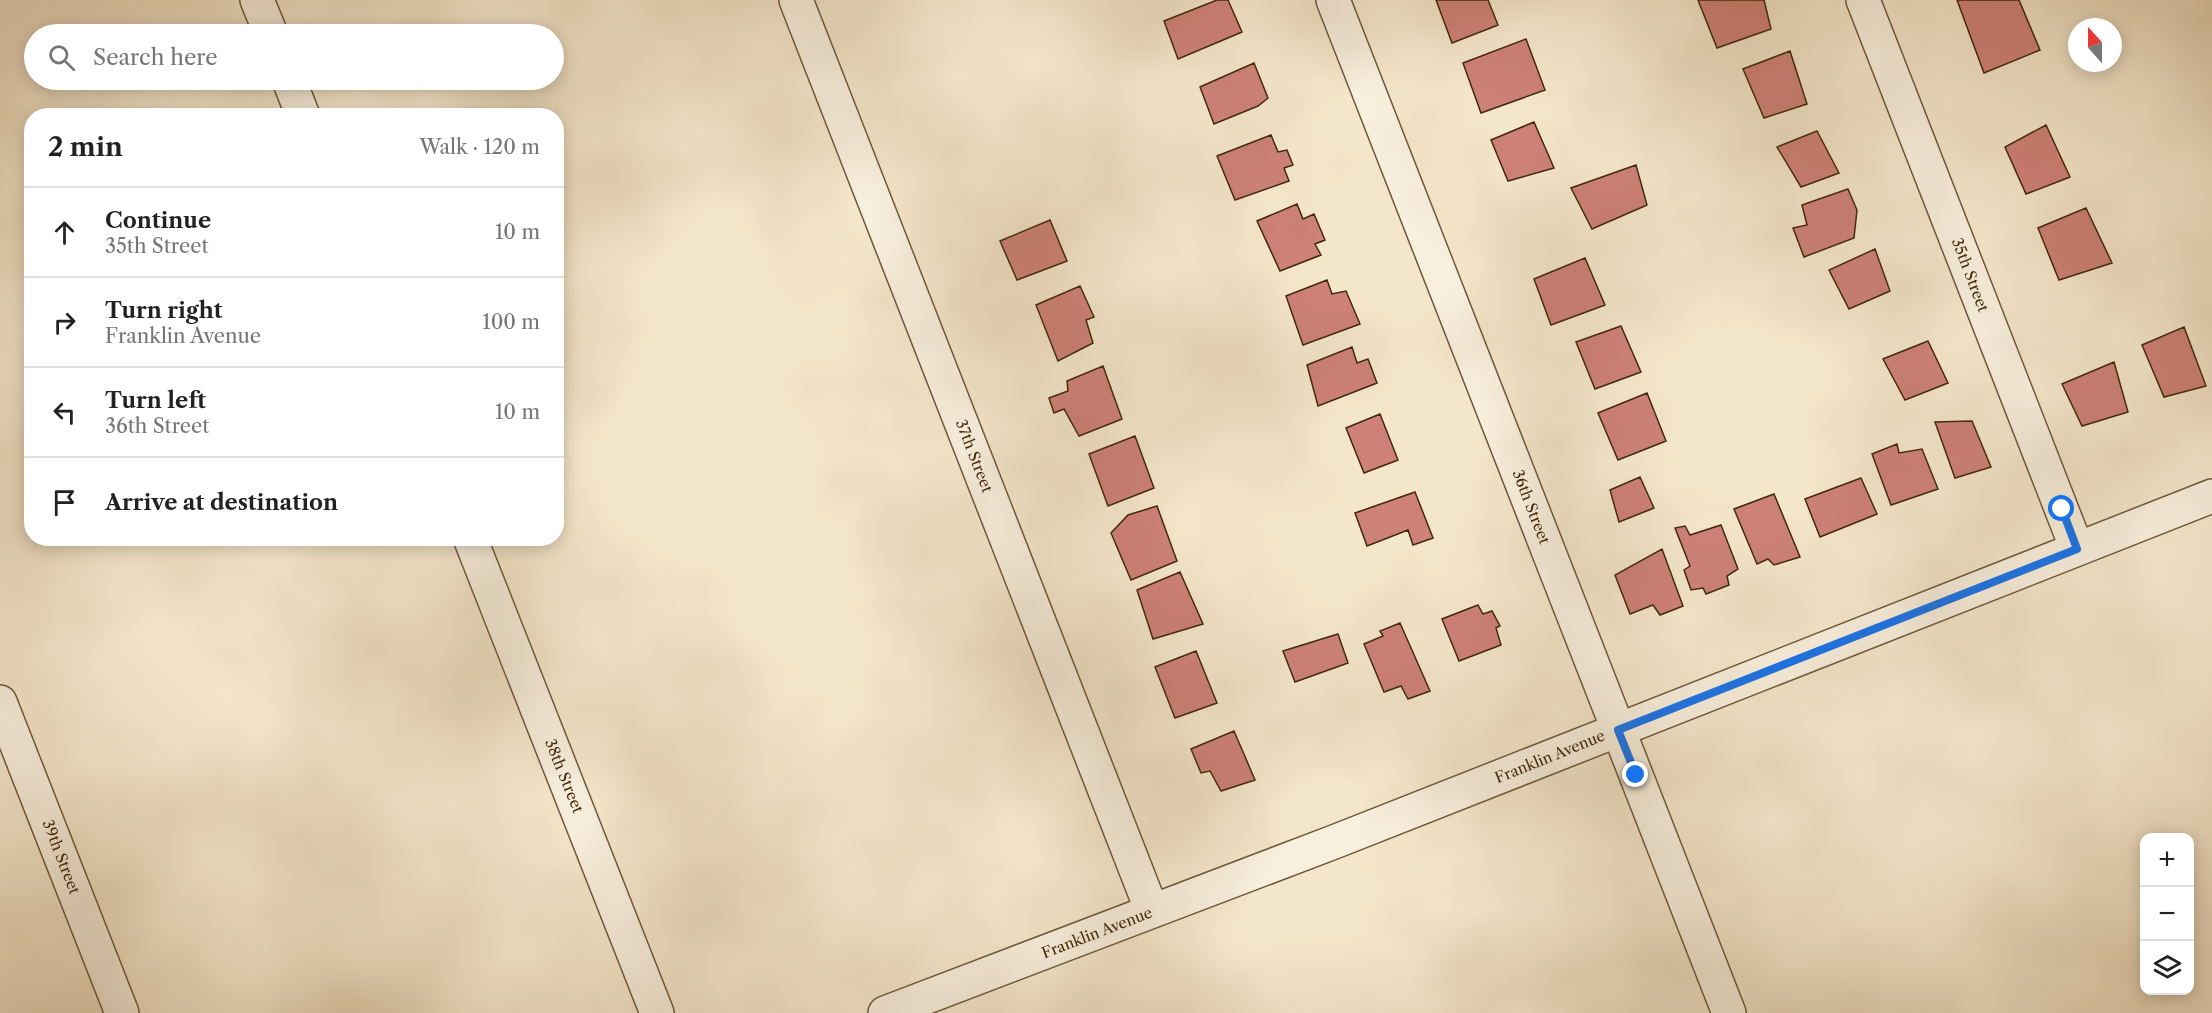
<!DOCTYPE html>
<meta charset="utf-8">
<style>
body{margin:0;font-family:"Libre Caslon Text",serif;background:#f2f2f2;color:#222}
.controls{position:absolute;right:18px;bottom:18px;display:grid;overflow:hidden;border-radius:12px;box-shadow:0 3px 15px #0003}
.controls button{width:54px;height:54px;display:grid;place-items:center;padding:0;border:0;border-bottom:2px solid #e0e0e0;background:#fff;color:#222;font:30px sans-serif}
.compass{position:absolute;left:2068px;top:18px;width:54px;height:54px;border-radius:50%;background:#fff;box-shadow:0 3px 15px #0003;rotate:339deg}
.stop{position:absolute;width:18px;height:18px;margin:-14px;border:4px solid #1a73e8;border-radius:50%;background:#fff}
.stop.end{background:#1a73e8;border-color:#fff;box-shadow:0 2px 6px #0008}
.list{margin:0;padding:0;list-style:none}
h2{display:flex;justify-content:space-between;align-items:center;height:78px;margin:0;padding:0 24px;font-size:26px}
h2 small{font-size:20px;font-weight:400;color:#767676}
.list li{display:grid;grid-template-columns:39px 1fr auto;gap:18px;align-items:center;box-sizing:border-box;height:90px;padding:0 24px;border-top:2px solid #e0e0e0}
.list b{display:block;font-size:22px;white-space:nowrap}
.list p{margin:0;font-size:20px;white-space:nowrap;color:#767676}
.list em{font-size:20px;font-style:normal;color:#767676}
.icon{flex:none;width:33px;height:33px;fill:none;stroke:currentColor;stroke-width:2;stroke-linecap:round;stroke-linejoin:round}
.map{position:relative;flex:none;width:2212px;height:1013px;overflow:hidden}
.search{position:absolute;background:#fff;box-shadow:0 3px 15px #0003;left:24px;top:24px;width:540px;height:66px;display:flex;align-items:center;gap:15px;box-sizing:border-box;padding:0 21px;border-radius:33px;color:#767676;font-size:22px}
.panel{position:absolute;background:#fff;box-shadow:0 3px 15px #0003;left:24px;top:108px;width:540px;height:438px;border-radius:24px}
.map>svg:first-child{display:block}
.building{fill:#cd8177;stroke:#41280a;stroke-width:1.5}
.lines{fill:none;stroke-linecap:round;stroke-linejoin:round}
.minor-casing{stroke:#6e583a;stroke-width:36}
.minor{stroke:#f8efdd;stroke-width:33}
.route{stroke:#1a73e8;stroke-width:8}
.labels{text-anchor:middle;stroke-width:6;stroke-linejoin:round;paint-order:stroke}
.street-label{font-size:15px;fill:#41280a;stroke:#f8efdd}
</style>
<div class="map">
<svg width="2212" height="1013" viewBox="0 0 2212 1013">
<rect width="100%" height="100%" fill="#f4e6ca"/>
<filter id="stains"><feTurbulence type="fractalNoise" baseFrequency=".00333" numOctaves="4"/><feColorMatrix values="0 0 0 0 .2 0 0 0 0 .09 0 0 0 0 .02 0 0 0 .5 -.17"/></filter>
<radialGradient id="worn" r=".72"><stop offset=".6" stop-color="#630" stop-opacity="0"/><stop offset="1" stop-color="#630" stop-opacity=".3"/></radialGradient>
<path class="building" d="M 1217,0 L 1228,0 L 1242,32 L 1178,59 L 1164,21 Z
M 1436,0 L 1488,0 L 1498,25 L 1452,43 Z
M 1698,0 L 1764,0 L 1771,29 L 1717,48 Z
M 1957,0 L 2019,0 L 2040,50 L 1984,73 Z
M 1526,39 L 1545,90 L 1481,113 L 1463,63 Z
M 1790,51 L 1807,104 L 1764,118 L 1743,69 Z
M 1254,63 L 1268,98 L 1258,106 L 1214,124 L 1200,87 Z
M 1534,122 L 1554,168 L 1508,181 L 1491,140 Z
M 2046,125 L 2070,177 L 2026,194 L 2005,147 Z
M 1817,131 L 1839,173 L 1801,187 L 1777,147 Z
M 1271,135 L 1278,152 L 1287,150 L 1293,165 L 1284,168 L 1289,181 L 1235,200 L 1217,156 Z
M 1636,165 L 1647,205 L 1592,229 L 1571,188 Z
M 1848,189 L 1857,210 L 1854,238 L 1804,257 L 1793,228 L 1807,225 L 1802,205 Z
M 1297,204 L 1303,219 L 1314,214 L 1325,240 L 1315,244 L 1321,255 L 1280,271 L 1257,221 Z
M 2086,208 L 2112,263 L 2059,280 L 2038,228 Z
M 1050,220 L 1067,261 L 1017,280 L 1000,241 Z
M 1875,249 L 1890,291 L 1849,309 L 1829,270 Z
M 1585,258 L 1605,305 L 1551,325 L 1534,279 Z
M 1327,280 L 1332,294 L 1346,291 L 1360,324 L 1303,345 L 1286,296 Z
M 1080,286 L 1094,317 L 1086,320 L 1093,343 L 1058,361 L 1036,305 Z
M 1621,326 L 1641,372 L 1595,389 L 1576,342 Z
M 2184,327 L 2206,386 L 2164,397 L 2142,345 Z
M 1928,341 L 1948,383 L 1905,400 L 1883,359 Z
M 1352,347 L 1357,363 L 1368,359 L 1377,383 L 1318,406 L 1307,365 Z
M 2114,362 L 2128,412 L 2082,426 L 2062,384 Z
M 1103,366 L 1122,419 L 1079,436 L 1064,409 L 1054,413 L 1049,398 L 1068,391 L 1067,381 Z
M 1647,393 L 1666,441 L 1618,460 L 1598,413 Z
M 1380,414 L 1398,460 L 1364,473 L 1346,428 Z
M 1972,421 L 1991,467 L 1955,478 L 1935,422 Z
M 1135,436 L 1154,488 L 1108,506 L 1089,454 Z
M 1897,444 L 1899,453 L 1922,449 L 1938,489 L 1891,505 L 1872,454 Z
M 1640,477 L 1654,508 L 1619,522 L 1610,490 Z
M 1861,478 L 1877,514 L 1820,537 L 1805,499 Z
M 1415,492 L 1433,538 L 1413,545 L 1408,530 L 1367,546 L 1355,513 Z
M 1774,494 L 1800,557 L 1774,565 L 1768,559 L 1757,564 L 1734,509 Z
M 1157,506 L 1177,561 L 1131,580 L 1111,533 L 1128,515 Z
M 1721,525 L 1738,569 L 1727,576 L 1729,585 L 1706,594 L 1703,588 L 1691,590 L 1684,570 L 1690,566 L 1675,528 L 1685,526 L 1690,535 Z
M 1662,549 L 1683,606 L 1660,615 L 1653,605 L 1630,614 L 1615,575 Z
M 1180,572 L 1203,624 L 1153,639 L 1137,590 Z
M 1478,605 L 1483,614 L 1492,611 L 1500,626 L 1496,628 L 1501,645 L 1459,661 L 1442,619 Z
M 1400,623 L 1430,691 L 1408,699 L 1401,686 L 1384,692 L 1364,644 L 1383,636 L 1380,631 Z
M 1338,634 L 1348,663 L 1295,682 L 1283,651 Z
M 1196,651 L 1217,703 L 1175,718 L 1155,667 Z
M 1234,731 L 1255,780 L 1221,791 L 1210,771 L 1201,773 L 1191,749 Z"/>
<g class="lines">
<defs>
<path id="minor" d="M 257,0 L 271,34
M 796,0 L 1152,911
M 1333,0 L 1729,1013
M 1863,0 L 2077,549
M 289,80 L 303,116
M 470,538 L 657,1013
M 0,702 L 122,1013
M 885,1013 L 1334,842 L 2212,496"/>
</defs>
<use href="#minor" class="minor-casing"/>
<use href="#minor" class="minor"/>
</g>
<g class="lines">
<path class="route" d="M 1636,775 L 1618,730 L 2077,549 L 2062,509"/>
</g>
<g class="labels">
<g class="street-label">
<text transform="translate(1970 275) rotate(69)" y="5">35th Street</text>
<text transform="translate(974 456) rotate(69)" y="5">37th Street</text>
<text transform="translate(1531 507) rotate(69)" y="5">36th Street</text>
<text transform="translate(1550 757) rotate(-22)" y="5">Franklin Avenue</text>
<text transform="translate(564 776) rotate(68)" y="5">38th Street</text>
<text transform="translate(61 857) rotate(69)" y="5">39th Street</text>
<text transform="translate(1097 933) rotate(-21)" y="5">Franklin Avenue</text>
</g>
</g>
<rect width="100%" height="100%" filter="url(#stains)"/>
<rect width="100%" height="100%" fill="url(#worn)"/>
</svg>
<div class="controls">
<button>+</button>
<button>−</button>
<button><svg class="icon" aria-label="layers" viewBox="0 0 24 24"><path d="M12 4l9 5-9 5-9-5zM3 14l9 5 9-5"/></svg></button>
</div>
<svg class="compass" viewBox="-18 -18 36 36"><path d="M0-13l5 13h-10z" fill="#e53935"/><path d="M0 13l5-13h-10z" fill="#767676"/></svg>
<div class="stop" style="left:2062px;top:509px"></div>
<div class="stop end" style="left:1636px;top:775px"></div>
<div class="search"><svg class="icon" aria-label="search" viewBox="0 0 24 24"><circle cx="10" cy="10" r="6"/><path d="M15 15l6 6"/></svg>Search here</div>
<section class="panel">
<h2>2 min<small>Walk · 120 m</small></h2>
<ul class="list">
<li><svg class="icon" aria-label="ahead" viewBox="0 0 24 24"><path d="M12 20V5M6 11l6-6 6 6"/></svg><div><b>Continue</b><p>35th Street</p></div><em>10 m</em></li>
<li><svg class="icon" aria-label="right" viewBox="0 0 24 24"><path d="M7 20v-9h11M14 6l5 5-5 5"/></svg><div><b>Turn right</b><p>Franklin Avenue</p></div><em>100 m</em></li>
<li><svg class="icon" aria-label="left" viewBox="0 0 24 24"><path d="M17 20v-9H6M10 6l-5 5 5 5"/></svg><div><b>Turn left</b><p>36th Street</p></div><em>10 m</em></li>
<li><svg class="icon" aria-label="arrive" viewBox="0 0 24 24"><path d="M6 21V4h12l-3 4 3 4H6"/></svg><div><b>Arrive at destination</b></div></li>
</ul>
</section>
</div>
